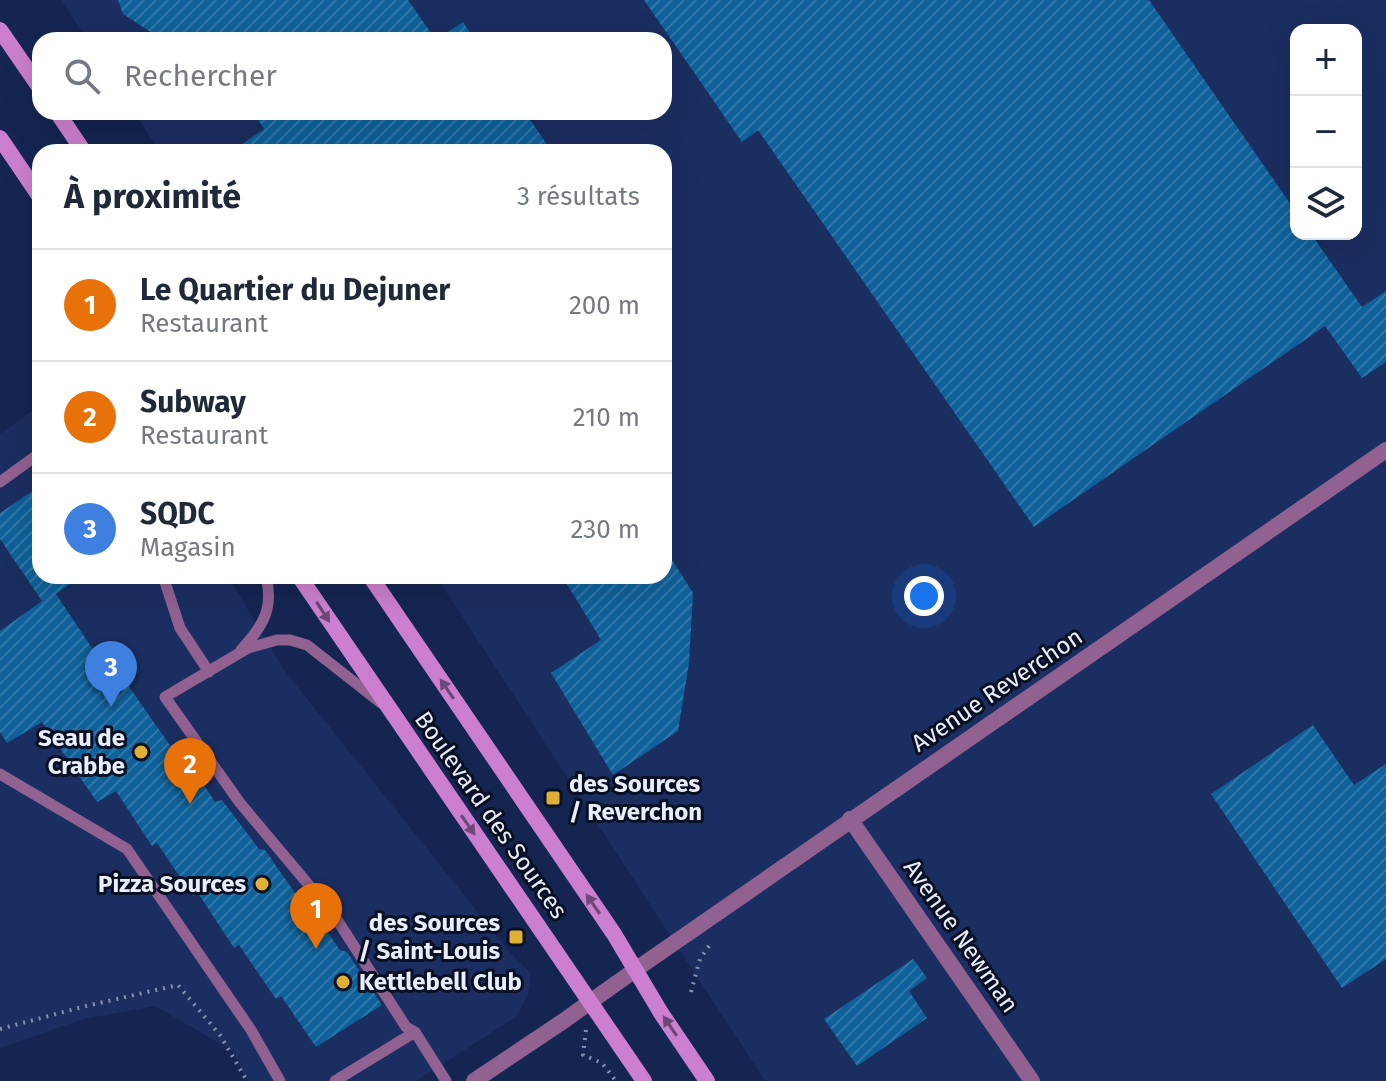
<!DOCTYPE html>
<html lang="fr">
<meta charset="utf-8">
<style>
body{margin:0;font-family:"Fira Sans",sans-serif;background:#f6f6f7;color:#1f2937}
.controls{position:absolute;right:24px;top:24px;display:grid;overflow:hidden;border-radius:16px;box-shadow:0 8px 32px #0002}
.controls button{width:72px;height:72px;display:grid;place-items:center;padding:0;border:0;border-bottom:2px solid #e0e1e3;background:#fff;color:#1f2937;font:40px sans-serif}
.you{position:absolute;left:924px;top:596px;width:28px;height:28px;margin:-20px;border:6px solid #fff;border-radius:50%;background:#1a73e8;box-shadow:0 0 0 12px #1a73e833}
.badge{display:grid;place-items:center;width:52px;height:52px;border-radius:50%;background:#766636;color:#fff;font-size:26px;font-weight:700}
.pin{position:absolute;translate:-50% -66px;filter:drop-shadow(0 2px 4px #0008)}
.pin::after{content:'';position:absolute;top:42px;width:28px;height:24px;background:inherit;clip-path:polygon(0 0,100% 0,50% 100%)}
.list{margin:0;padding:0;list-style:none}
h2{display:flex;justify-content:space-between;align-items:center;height:104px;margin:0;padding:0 32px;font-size:34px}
h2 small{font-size:26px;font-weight:400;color:#747a83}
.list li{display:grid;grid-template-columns:52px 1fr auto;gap:24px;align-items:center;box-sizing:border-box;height:112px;padding:0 32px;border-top:2px solid #e0e1e3}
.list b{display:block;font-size:30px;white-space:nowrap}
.list p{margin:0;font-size:26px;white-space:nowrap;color:#747a83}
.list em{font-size:26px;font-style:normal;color:#747a83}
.icon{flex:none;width:44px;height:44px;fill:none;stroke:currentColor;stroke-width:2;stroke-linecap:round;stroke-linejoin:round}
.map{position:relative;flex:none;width:1386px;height:1081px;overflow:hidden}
.search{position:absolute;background:#fff;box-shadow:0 8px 32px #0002;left:32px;top:32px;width:640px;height:88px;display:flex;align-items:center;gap:20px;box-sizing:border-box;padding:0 28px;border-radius:24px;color:#747a83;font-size:30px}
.panel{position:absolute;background:#fff;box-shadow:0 8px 32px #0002;left:32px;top:144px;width:640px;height:440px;border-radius:24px}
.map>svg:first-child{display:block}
.built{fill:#1b2e61;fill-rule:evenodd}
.building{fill:url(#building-hatch)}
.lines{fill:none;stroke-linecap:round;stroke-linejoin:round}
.path{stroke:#8791ac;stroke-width:4;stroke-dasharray:2 6;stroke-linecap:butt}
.service{stroke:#916192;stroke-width:11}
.minor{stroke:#916192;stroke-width:16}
.tertiary{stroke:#916192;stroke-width:16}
.secondary{stroke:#cc7fce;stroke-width:16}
.oneway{fill:#6a4879}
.poi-dot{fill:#e0b034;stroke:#091024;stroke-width:3}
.labels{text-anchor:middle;stroke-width:6;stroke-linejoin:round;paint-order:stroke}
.street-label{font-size:24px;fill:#e9eefa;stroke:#091024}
.poi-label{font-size:24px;font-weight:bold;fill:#e9eefa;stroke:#091024;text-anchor:end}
</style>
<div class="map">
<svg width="1386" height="1081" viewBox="0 0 1386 1081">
<defs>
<pattern id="building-hatch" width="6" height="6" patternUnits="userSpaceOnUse" patternTransform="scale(2)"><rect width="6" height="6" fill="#0e619a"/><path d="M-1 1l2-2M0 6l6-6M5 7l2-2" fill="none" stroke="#3178a9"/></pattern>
</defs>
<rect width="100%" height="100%" fill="#152552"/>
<path class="built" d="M 61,0 L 1386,0 L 1386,1081 L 765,1081 L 436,576 L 664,576 L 664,152 L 160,152 L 134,112 L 664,112 L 664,40 L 87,40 ZM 1296,30 L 1356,30 L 1356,234 L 1296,234 Z
M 40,405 L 40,576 L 228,576 L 284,670 L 509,951 L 531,974 L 528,994 L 516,1017 L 416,1081 L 246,1081 L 233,1051 L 155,1006 L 84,1019 L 0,1048 L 0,434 Z"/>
<path class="building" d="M 118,0 L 408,0 L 436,40 L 463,22 L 475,40 L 163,40 L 123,14 Z
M 644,0 L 1149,0 L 1296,212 L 1296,234 L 1311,234 L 1362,307 L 1386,291 L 1386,362 L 1362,378 L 1325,326 L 1034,527 L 758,130 L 742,142 Z
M 253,112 L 525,112 L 552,152 L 231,152 L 264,129 Z
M 40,486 L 40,576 L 81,576 L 56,594 L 110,675 L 118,671 L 174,751 L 180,747 L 215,802 L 222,800 L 259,849 L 265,850 L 300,900 L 306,901 L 340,950 L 347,952 L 382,1005 L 316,1047 L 281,996 L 276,999 L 239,945 L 234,948 L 198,893 L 193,896 L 157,843 L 152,846 L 116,791 L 97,802 L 42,722 L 7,743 L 0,732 L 0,631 L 42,601 L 0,539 L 0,513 Z
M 664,547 L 693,593 L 689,663 L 678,731 L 613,775 L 551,673 L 601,640 L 562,576 L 664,576 Z
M 1313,725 L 1354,785 L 1386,764 L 1386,959 L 1342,988 L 1211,794 Z
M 913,959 L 927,978 L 909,991 L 927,1018 L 857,1066 L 824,1019 Z"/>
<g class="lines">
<path class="path" d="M 691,992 L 700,959 L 711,943
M 0,1029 L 82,1007 L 178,985 L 220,1035 L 247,1081
M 586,1030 L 583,1055 L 602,1063 L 616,1081"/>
<path class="service" d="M 0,482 L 40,453
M 163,576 L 180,628 L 209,672
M 241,650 C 263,626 274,609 266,576
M 381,703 L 307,645 L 290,640 L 277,640 L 248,648 L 165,697 L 240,803 L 334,915 L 406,1027 L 415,1032 L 446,1081
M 0,774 L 127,849 L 251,1030 L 280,1081
M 335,1081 L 415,1032"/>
<path class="minor" d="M 850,819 L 1032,1081
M 635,970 L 1386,450"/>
<path class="tertiary" d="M 474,1081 L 562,1022 L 635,970"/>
<path class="secondary" d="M 0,30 L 40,88
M 57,112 L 84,152
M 0,138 L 40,197
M 299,576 L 644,1081
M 370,576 L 614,934 L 661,1013 L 707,1081"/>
</g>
<defs><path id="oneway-solid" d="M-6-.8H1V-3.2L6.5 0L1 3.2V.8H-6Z" transform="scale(2)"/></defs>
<g class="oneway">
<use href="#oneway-solid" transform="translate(323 612) rotate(57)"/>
<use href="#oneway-solid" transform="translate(447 689) rotate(-124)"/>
<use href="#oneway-solid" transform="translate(468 825) rotate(55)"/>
<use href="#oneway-solid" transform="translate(593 904) rotate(-124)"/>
<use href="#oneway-solid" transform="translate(670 1026) rotate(-124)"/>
</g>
<g class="poi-dot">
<circle cx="141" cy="752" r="8"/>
<rect x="545" y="790" width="16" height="16" rx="4"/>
<circle cx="262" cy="884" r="8"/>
<rect x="508" y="929" width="16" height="16" rx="4"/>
<circle cx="343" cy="982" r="8"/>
</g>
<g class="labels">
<g class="street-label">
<text transform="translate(997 690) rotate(-34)" y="8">Avenue Reverchon</text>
<text transform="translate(491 815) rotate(55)" y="8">Boulevard des Sources</text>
<text transform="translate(961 936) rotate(55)" y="8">Avenue Newman</text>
</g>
<g class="poi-label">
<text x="125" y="746">Seau de<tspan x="125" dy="28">Crabbe</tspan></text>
<text x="569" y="792" text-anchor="start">des Sources<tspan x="569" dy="28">/ Reverchon</tspan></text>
<text x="246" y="892">Pizza Sources</text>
<text x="500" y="931">des Sources<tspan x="500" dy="28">/ Saint-Louis</tspan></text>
<text x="359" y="990" text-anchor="start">Kettlebell Club</text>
</g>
</g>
</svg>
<div class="controls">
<button>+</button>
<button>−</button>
<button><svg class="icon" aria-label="layers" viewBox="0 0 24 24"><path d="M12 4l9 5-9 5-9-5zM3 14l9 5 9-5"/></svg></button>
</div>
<div class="you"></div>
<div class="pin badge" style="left:316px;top:949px;background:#e8710a">1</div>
<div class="pin badge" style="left:190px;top:804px;background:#e8710a">2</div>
<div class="pin badge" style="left:111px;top:707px;background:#3f7fe0">3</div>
<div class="search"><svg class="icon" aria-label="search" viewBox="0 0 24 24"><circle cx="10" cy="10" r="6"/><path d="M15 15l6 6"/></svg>Rechercher</div>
<section class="panel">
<h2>À proximité<small>3 résultats</small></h2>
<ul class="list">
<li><span class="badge" style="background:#e8710a">1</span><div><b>Le Quartier du Dejuner</b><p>Restaurant</p></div><em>200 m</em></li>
<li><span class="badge" style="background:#e8710a">2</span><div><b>Subway</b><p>Restaurant</p></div><em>210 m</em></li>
<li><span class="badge" style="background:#3f7fe0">3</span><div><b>SQDC</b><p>Magasin</p></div><em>230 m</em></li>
</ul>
</section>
</div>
